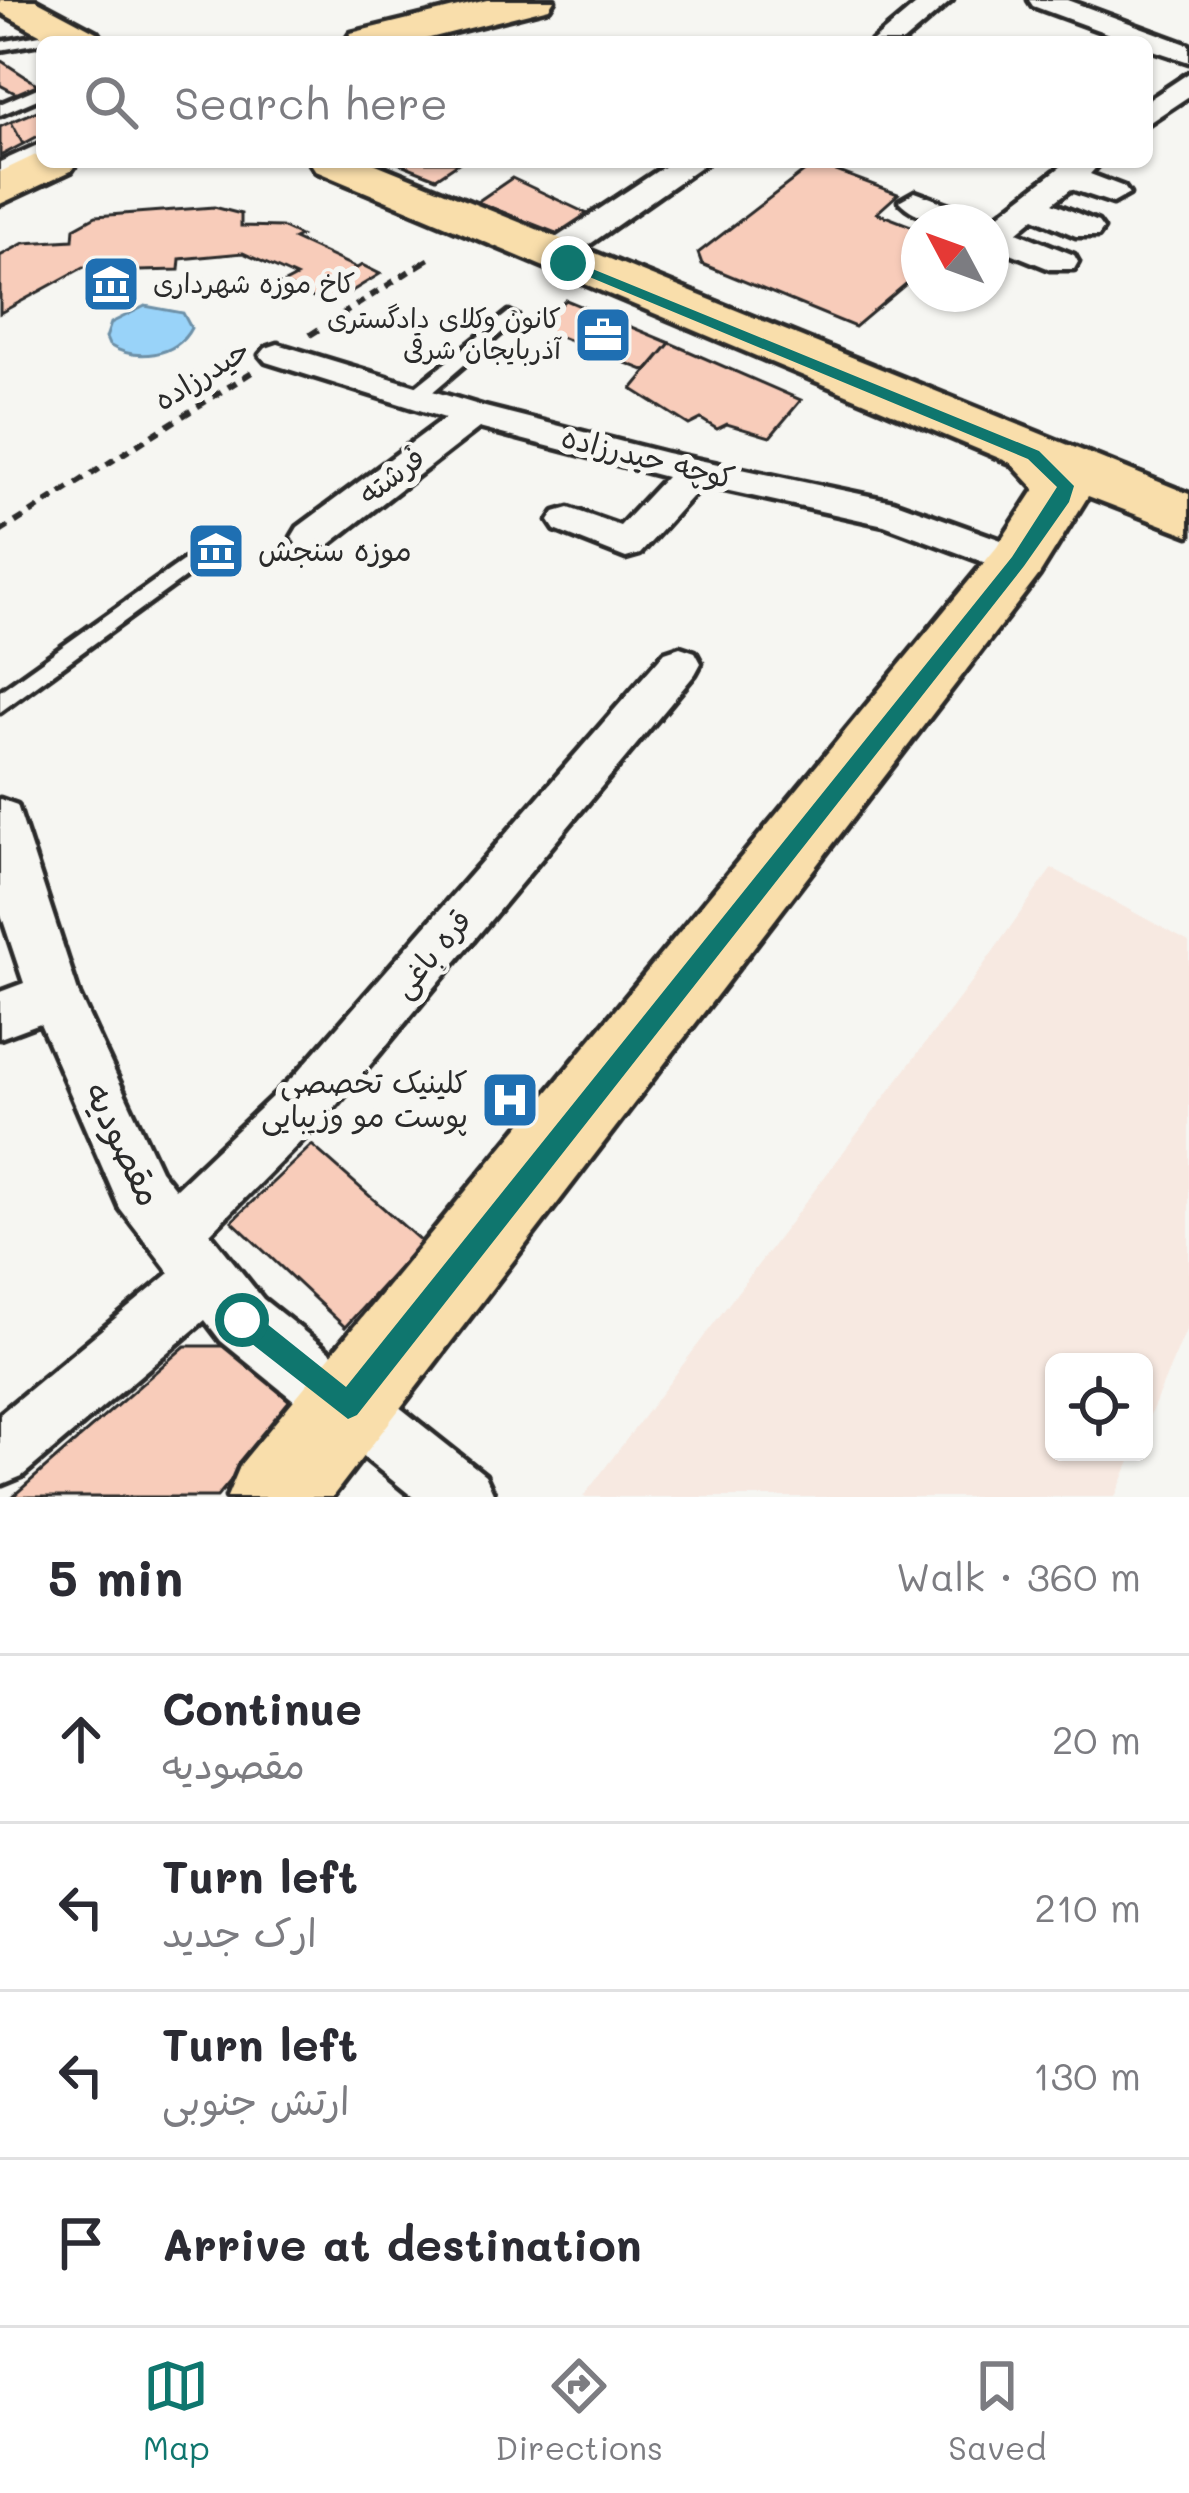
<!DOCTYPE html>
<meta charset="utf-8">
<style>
body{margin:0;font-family:Mali,"Playpen Sans Arabic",sans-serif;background:#f7f7f7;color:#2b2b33}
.controls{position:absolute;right:36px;bottom:36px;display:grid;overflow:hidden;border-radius:18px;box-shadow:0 3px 9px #0004}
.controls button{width:108px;height:108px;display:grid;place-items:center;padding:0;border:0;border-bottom:3px solid #e1e1e2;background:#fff;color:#2b2b33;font:60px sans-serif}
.compass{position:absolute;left:901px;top:204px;width:108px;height:108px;border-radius:50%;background:#fff;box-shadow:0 3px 9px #0004;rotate:311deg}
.stop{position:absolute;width:36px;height:36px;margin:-27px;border:9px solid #0f766e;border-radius:50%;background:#fff}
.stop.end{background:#0f766e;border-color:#fff;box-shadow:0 3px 12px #0008}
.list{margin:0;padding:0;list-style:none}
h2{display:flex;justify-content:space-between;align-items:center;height:156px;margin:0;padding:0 48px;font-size:51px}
h2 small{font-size:39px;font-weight:400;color:#7c7c81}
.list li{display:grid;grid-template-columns:78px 1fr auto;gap:36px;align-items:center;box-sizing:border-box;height:168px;padding:0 48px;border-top:3px solid #e1e1e2}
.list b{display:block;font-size:45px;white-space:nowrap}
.list p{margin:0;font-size:39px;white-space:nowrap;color:#7c7c81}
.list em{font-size:39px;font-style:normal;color:#7c7c81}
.icon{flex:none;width:66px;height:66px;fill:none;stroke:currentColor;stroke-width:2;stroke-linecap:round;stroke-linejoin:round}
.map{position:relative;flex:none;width:1189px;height:1497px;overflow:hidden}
.search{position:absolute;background:#fff;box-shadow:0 3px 9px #0004;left:36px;right:36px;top:36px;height:132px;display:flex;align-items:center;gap:30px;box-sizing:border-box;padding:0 42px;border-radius:18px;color:#7c7c81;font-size:45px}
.sheet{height:828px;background:#fff}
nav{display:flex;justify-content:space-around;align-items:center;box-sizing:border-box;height:168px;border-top:3px solid #e1e1e2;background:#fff;font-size:33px;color:#7c7c81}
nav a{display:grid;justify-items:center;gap:6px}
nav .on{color:#0f766e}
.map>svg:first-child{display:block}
.built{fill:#f7e9e1}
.water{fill:#99d3f9;stroke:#6d90a7;stroke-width:3}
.building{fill:#f8ccba;stroke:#2b2b2b;stroke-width:3}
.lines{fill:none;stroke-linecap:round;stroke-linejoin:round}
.service-casing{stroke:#2b2b2b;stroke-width:9}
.minor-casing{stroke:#2b2b2b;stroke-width:9}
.primary-casing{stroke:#2b2b2b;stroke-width:9}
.path-far1{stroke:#2b2b2b;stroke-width:4.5;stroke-dasharray:8 6;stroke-linecap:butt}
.path{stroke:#2b2b2b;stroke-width:6;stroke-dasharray:10 8;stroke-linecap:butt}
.service{fill:#f6f6f2;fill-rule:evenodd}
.minor{fill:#f6f6f2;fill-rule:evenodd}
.primary{fill:#f9deab;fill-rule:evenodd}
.route{fill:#0f766e}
.labels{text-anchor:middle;stroke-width:12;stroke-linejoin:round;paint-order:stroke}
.far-poi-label{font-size:27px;fill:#2b2b2b;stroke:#f6f6f2;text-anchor:start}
.street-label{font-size:30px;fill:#2b2b2b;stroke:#f6f6f2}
.poi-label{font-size:30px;fill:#2b2b2b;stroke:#f6f6f2;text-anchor:start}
.near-street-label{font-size:36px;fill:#2b2b2b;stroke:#f6f6f2}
</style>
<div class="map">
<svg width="1189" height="1497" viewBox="0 0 1189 1497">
<rect width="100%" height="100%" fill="#f6f6f2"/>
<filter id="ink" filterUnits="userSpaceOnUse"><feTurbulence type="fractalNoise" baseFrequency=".00833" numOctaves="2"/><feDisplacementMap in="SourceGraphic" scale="24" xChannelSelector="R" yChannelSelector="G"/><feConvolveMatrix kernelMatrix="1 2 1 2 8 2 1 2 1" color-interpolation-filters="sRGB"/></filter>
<g filter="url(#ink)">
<path class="built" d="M 1052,868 L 1189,942 L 1189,1323 L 1144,1429 L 1144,1362 L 1054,1362 L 1054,1452 L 1134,1452 L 1115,1497 L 583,1497 L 973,980 Z"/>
<path class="water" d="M 145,306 L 183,313 L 191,328 C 176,357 136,362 109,345 L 106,338 L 111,323 Z"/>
<path class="building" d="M 0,60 L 40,86 L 17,94 L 0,85 Z
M 42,109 L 42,134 L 23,144 L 11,122 Z
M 11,122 L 23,144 L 0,156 L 0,127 Z
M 396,162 L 460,162 L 436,178 Z
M 815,163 L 898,194 L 877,213 L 919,229 L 919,273 L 855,327 L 702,264 L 698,253 Z
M 512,178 L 594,217 L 566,237 L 477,202 Z
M 214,207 L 241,214 L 241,226 L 281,227 L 300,236 L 294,239 L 357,268 L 362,265 L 380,274 L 329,305 L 283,284 L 296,277 L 243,253 L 180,259 L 179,270 L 138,271 L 131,286 L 100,284 L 109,268 L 84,267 L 0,313 L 0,256 L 24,243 L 73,240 L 74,228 L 96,216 Z
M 566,300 L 670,343 L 646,371 L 535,327 Z
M 670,343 L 801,400 L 770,437 L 727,424 L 717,429 L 701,419 L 689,425 L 632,389 Z
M 312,1145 L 422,1242 L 345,1327 L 232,1221 Z
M 185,1346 L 228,1346 L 294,1405 L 217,1497 L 12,1497 Z"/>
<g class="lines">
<defs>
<path id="service" d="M 69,30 L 76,34 L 74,37 L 0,50 L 0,42 Z
M 42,86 L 42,97 L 0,115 L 0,104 Z
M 42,143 L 42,154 L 0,173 L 0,162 Z
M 509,312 L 518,317 L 515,321 L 422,401 L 408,401 L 408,393 Z
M 191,555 L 202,562 L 199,567 L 0,712 L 0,691 Z"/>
<path id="minor" d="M 922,0 L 952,0 L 903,42 L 872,42 Z
M 1029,0 L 1067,0 L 1189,45 L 1189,62 L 1147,48 L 1147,42 L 1131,42 L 1033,6 Z
M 1189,73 L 1189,96 L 1147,124 L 1147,101 Z
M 671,162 L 707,162 L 563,263 L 539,263 L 535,256 L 539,249 Z
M 1067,162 L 1101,162 L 1090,174 L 1124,187 L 1129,194 L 1113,203 L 1071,189 L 1053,203 L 1098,222 L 1103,229 L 1098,236 L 1076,236 L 1034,218 L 1017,232 L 1074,255 L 1078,262 L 1074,269 L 1050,269 L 991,245 L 989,222 Z
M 915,192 L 977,215 L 982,222 C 952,222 921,224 899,201 Z
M 278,344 L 485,407 L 666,453 L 893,501 L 1032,551 L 1038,561 L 1032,571 L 1018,575 L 884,525 L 702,485 L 640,554 L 626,558 L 555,530 L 549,521 L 555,512 L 569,508 L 620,526 L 666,477 L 479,428 L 326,547 L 312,550 L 298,547 L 292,537 L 298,527 L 445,418 L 266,362 L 260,355 L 266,348 Z
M 680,647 L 695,652 L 701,663 L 695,674 L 335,1107 L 210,1233 L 263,1299 L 485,1475 L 495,1497 L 413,1497 L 221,1341 L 205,1320 L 22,1476 L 0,1485 L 0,1414 L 170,1273 L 120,1208 L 40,1023 L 0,1038 L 0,992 L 24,983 L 0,911 L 0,799 L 17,805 L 79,995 L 160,1170 L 175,1189 L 297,1073 L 665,652 Z"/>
<path id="primary" d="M 0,0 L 36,0 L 98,33 L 104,42 L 54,42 L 0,12 Z
M 487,0 L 554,0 L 549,8 L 414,42 L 345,42 L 351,33 Z
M 42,152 L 42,162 L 77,162 L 71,171 L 0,204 L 0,172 Z
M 310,162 L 371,162 L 1189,494 L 1189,535 L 1088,496 L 1039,575 L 332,1497 L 227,1497 L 241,1464 L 997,547 L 1035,489 L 1011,463 L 316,171 Z"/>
</defs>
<use href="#service" class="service-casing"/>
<use href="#minor" class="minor-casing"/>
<use href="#primary" class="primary-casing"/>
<path class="path-far1" d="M 422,263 L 429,259"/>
<path class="path" d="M 310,335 L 427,260
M 0,532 L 252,372"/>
<use href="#service" class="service"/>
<use href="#minor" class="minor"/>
<use href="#primary" class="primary"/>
</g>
</g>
<path class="route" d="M 568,259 L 1039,451 L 1074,486 L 1069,502 L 1024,566 L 357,1415 L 348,1419 L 233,1329 L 230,1320 L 233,1311 L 242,1307 L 251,1311 L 346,1387 L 1012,557 L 1057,487 L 1028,459 L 563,266 Z"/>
<defs>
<symbol id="museum-square" viewBox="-11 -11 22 22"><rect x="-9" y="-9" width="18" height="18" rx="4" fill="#1f6fb2" stroke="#f6f6f2"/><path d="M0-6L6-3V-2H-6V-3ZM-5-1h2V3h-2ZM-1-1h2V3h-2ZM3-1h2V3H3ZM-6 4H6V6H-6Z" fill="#fff"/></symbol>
<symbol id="office-square" viewBox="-11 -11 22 22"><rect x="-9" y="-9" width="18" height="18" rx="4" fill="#1f6fb2" stroke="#f6f6f2"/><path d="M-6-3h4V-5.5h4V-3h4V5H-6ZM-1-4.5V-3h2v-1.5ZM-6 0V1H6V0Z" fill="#fff"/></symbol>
<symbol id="hospital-square" viewBox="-11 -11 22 22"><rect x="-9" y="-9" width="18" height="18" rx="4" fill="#1f6fb2" stroke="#f6f6f2"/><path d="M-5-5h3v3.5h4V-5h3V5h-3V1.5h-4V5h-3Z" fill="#fff"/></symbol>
</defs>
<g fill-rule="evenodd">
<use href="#museum-square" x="78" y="251" width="66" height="66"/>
<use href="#office-square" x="570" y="302" width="66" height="66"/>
<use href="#museum-square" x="183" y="518" width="66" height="66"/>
<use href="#hospital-square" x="477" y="1067" width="66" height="66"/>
</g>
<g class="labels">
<g class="far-poi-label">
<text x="153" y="293">کاخ موزه شهرداری</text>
<text x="561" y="328" text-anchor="end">کانون وکلای دادگستری<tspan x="561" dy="31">آذربایجان شرقی</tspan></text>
</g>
<g class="street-label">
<text transform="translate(202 375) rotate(-32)" y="10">حیدرزاده</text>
<text transform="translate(648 458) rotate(14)" y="10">کوچه حیدرزاده</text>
<text transform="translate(392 476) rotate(-37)" y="10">فرشته</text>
<text transform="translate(432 954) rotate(-50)" y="10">قره باغی</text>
</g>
<g class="poi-label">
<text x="258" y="561">موزه سنجش</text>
<text x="468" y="1093" text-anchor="end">کلینیک تخصصی<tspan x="468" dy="34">پوست مو وزیبایی</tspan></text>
</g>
<g class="near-street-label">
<text transform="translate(124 1144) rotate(64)" y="13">مقصودیه</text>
</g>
</g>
</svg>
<div class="controls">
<button><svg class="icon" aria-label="locate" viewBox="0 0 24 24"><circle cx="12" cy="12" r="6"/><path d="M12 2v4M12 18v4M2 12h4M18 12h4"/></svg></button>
</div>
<svg class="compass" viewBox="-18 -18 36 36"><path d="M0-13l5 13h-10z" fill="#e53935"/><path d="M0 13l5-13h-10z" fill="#7c7c81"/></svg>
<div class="stop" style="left:242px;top:1320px"></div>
<div class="stop end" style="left:568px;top:263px"></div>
<div class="search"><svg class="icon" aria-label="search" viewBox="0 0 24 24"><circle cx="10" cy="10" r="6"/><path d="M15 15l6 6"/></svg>Search here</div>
</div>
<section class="sheet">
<h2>5 min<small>Walk · 360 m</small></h2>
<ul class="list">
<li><svg class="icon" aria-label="ahead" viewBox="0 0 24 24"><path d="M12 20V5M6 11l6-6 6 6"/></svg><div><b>Continue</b><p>مقصودیه</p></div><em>20 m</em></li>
<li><svg class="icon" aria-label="left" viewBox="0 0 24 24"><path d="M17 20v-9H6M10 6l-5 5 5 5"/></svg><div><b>Turn left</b><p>ارک جدید</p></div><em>210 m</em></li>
<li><svg class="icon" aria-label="left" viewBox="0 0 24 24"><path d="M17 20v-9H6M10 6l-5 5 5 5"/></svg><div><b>Turn left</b><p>ارتش جنوبی</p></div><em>130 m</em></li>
<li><svg class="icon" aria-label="arrive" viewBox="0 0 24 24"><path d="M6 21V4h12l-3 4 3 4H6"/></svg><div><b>Arrive at destination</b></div></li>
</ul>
</section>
<nav>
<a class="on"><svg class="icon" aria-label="map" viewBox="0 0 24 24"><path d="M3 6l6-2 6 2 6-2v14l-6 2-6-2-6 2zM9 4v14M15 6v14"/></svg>Map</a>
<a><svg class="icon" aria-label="directions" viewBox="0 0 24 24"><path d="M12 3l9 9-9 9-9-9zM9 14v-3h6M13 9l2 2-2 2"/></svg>Directions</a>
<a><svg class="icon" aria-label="saved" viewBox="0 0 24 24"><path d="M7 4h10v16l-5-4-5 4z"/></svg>Saved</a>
</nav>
